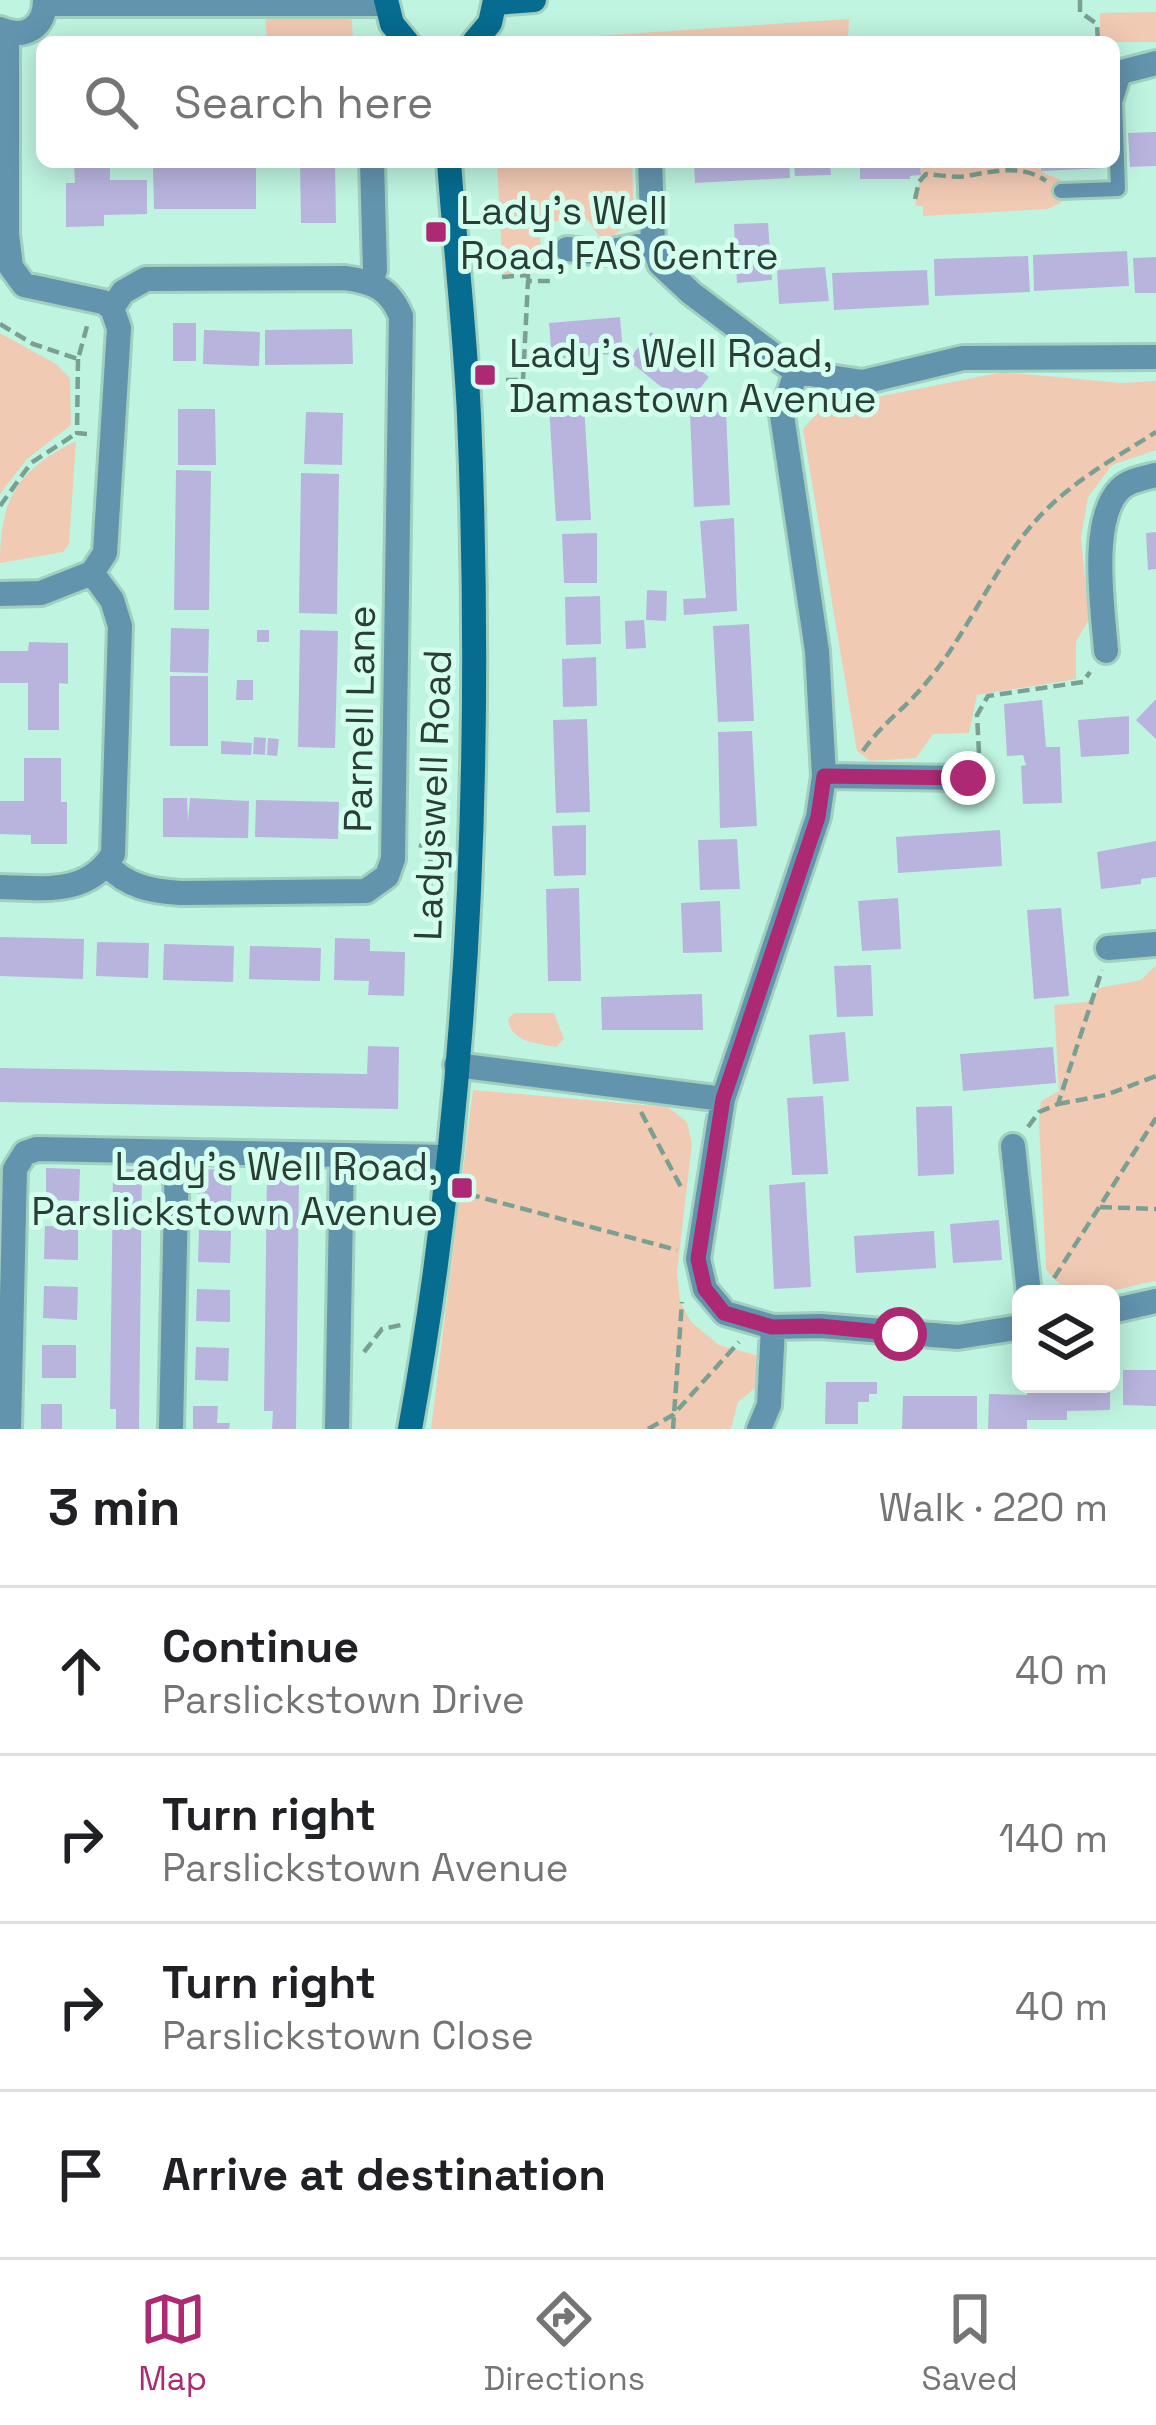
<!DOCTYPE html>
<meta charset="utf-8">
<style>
body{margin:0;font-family:"Space Grotesk",sans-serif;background:#f2f2f2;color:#202124}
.controls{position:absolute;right:36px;bottom:36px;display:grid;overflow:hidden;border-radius:18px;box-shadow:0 6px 30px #0003}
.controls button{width:108px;height:108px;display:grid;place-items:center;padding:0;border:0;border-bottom:3px solid #e0e0e0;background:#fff;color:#202124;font:60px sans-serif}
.stop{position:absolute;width:36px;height:36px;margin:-27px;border:9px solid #ad2973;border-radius:50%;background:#fff}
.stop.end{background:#ad2973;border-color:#fff;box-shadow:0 3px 12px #0008}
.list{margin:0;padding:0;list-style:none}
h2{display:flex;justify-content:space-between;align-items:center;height:156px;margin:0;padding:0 48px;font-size:51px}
h2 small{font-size:39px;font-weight:400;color:#757577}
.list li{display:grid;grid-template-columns:78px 1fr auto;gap:36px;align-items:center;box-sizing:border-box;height:168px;padding:0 48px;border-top:3px solid #e0e0e0}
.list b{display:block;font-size:45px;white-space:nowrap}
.list p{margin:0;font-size:39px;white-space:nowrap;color:#757577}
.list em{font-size:39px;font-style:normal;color:#757577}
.icon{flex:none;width:66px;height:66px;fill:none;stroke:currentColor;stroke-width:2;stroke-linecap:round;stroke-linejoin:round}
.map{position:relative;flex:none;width:1156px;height:1429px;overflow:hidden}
.search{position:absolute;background:#fff;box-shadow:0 6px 30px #0003;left:36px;right:36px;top:36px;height:132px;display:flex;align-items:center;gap:30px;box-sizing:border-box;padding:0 42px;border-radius:18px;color:#757577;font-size:45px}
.sheet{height:828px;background:#fff}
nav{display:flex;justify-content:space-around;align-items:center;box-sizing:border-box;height:168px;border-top:3px solid #e0e0e0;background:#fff;font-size:33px;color:#757577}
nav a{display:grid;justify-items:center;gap:6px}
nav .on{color:#ad2973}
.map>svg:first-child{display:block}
.green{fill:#f1cab4}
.building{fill:#b9b4de}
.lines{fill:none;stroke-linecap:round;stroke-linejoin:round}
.lane-casing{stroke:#a1d0bf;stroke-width:20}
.street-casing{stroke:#a1d0bf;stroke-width:30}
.secondary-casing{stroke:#a1d0bf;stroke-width:30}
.path{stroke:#7aa093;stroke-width:4.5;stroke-dasharray:12 6;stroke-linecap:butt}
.lane{stroke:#6394ae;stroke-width:14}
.street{stroke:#6394ae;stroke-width:24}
.secondary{stroke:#066c90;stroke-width:24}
.route{stroke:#ad2973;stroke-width:15}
.poi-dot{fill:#ad2973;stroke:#d4ffef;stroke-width:4.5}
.labels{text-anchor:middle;stroke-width:10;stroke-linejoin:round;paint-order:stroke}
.poi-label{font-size:39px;fill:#293e37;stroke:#d4ffef;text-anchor:start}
.street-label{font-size:39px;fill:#293e37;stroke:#d4ffef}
</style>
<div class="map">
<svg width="1156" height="1429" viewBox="0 0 1156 1429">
<rect width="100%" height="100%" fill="#bff4e1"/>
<path class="green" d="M 1156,12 L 1156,42 L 1100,42 L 1100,13 Z
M 265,13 L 331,13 L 352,20 L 353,42 L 267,42 Z
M 849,19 L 848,37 L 819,42 L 569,42 L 595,36 Z
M 497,162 L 632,162 L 634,220 L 608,240 L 599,236 L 587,219 L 539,222 L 543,272 L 503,275 Z
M 923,162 L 1032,162 L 1045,174 L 1060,179 L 1061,203 L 1047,209 L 923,216 L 923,206 L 915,206 Z
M 0,333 L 56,364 L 70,378 L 71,425 L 27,459 L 0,494 Z
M 1003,372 L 1121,383 L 1156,381 L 1156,450 L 1112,465 L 1088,497 L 1081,538 L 1089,619 L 1076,642 L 1076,679 L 977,695 L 969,733 L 933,734 L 916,758 L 870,761 L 857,751 L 803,429 L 822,408 Z
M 76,441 L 69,544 L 63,552 L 0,563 C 0,499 17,470 76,441 Z
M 1156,965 L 1156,1281 C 1114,1288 1074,1310 1046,1269 L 1039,1122 L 1041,1101 L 1059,1091 L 1054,1005 L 1087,1002 L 1099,988 L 1141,980 Z
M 514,1013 L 554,1013 L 564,1039 L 556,1047 C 537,1043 511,1043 508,1019 Z
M 473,1090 L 668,1107 L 687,1122 L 692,1143 L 677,1272 L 680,1301 L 691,1322 L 719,1345 L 759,1356 L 760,1384 L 738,1402 L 731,1429 L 431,1429 Z"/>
<path class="building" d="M 1058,36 L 1058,42 L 1025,42 L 1025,38 Z
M 65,37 L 102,37 L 102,42 L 65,42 Z
M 1156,132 L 1156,166 L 1130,167 L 1128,133 Z
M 74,162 L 110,162 L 110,180 L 147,180 L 147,214 L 104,215 L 104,226 L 66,227 L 66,183 L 75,183 Z
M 300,162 L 335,162 L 336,223 L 301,223 Z
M 694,162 L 789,162 L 790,178 L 695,183 Z
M 794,162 L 830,162 L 831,175 L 795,176 Z
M 860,162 L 920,162 L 921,175 L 910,176 L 910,179 L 860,179 Z
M 1041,162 L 1105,162 L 1106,168 L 1041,171 Z
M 256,166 L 256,209 L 154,209 L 153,167 Z
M 768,223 L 772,280 L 737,283 L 734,224 Z
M 1127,251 L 1129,286 L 1034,291 L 1033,255 Z
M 1028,256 L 1030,292 L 935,296 L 934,259 Z
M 1156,257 L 1156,293 L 1135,293 L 1133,258 Z
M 825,267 L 829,301 L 779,304 L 777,270 Z
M 927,270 L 929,305 L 834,310 L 832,273 Z
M 620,317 L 623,353 L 552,359 L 549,323 Z
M 173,323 L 196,323 L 196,361 L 173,361 Z
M 352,329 L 353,364 L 265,365 L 265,330 Z
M 204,330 L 260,332 L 259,366 L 203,364 Z
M 651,332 L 709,377 L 685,406 L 628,360 Z
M 584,404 L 591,520 L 556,521 L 549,406 Z
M 178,409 L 215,409 L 216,465 L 178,465 Z
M 726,411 L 730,505 L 694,507 L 690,414 Z
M 306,412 L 343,413 L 342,465 L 304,464 Z
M 176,470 L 211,471 L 209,610 L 174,610 Z
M 301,473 L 339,474 L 337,614 L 299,613 Z
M 734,518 L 737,611 L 684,615 L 683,599 L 706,598 L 700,521 Z
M 1156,532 L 1156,569 L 1148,570 L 1146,533 Z
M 597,533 L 597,583 L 564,583 L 562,534 Z
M 647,590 L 667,591 L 666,621 L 646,620 Z
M 600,596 L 601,644 L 566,645 L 565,597 Z
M 644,620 L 646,648 L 626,649 L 625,621 Z
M 749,624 L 754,721 L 718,722 L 713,626 Z
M 171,628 L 209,629 L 208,673 L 170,672 Z
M 257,630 L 269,630 L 269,642 L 257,642 Z
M 300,630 L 338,631 L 335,748 L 298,747 Z
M 29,642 L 68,643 L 68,684 L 59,683 L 59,730 L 28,730 L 28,683 L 0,683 L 0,651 L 28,651 Z
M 596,657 L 597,706 L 563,707 L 562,659 Z
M 170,676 L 208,676 L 208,746 L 170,746 Z
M 237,680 L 253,680 L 253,700 L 236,700 Z
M 1156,699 L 1156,739 L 1136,720 Z
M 1042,700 L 1046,747 L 1060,747 L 1062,803 L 1023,804 L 1021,766 L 1026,765 L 1023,755 L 1007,756 L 1004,704 Z
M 1129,716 L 1129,754 L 1081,757 L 1078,720 Z
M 587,719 L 590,812 L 556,813 L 553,720 Z
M 752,731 L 757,826 L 720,828 L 718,732 Z
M 254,737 L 266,738 L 265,755 L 253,754 Z
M 268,738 L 279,739 L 277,756 L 267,755 Z
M 221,741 L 252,743 L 251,755 L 221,754 Z
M 24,758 L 61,758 L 61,802 L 67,802 L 67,844 L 31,844 L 31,835 L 0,834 L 0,801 L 24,801 Z
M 163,798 L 187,798 L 188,822 L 190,798 L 249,801 L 248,838 L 163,837 Z
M 256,800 L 339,802 L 338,839 L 255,837 Z
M 586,825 L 586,875 L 554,876 L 552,826 Z
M 1000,830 L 1002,866 L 898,873 L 896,837 Z
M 737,839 L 740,889 L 700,890 L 698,840 Z
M 1156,841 L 1156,877 L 1141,879 L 1141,884 L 1101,889 L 1097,852 Z
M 579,888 L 581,981 L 548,981 L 546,889 Z
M 898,898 L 901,949 L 862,951 L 858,901 Z
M 720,901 L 722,952 L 683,953 L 681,903 Z
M 1061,908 L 1069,996 L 1034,999 L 1027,910 Z
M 0,937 L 84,939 L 83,979 L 0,976 Z
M 335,938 L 370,939 L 370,951 L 405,952 L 404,996 L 368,995 L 369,981 L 334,980 Z
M 97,942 L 149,943 L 148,978 L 96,976 Z
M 164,944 L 234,946 L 233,982 L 163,980 Z
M 250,946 L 321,948 L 320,981 L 249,979 Z
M 871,965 L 873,1016 L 837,1017 L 834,966 Z
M 702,994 L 703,1030 L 602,1030 L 601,997 Z
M 845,1032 L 849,1081 L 813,1084 L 809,1035 Z
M 368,1046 L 399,1047 L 398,1109 L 0,1102 L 0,1068 L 367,1074 Z
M 1053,1047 L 1056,1083 L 963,1091 L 960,1054 Z
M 823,1096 L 828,1174 L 792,1175 L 787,1098 Z
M 952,1106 L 954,1174 L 918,1176 L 916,1107 Z
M 46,1168 L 80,1169 L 79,1201 L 46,1200 Z
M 113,1169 L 142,1169 L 139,1429 L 116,1429 L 116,1409 L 110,1409 Z
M 199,1169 L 232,1170 L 231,1204 L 198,1203 Z
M 267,1171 L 299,1172 L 296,1429 L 272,1429 L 273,1411 L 264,1411 Z
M 805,1182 L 811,1287 L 774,1289 L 769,1185 Z
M 999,1220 L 1002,1260 L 953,1263 L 950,1224 Z
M 45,1226 L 78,1227 L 78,1260 L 44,1259 Z
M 199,1230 L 231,1231 L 230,1263 L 198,1262 Z
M 934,1231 L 936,1268 L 856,1273 L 854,1236 Z
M 44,1286 L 78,1287 L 77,1320 L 43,1318 Z
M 197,1289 L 230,1290 L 230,1322 L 196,1321 Z
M 42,1345 L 76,1345 L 76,1378 L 42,1378 Z
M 196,1347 L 229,1348 L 228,1381 L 195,1380 Z
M 1123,1370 L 1156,1370 L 1156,1406 L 1123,1405 Z
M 826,1382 L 877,1382 L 877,1394 L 869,1394 L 869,1402 L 858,1402 L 858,1424 L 825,1424 Z
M 1027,1384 L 1110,1384 L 1110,1410 L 1067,1411 L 1067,1420 L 1027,1420 L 1027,1429 L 988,1429 L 989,1394 L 1027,1395 Z
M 903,1396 L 977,1396 L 977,1429 L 902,1429 Z
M 41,1404 L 62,1404 L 62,1429 L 41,1429 Z
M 193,1406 L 218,1406 L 217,1423 L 230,1423 L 229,1429 L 193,1429 Z"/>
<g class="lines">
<defs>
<path id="lane" d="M 1061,191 L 1118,189 L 1115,102 L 1125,71"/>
<path id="street" d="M 46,4 L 386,4
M 0,29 C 25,40 45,27 45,0
M 1125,71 L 1156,63
M 650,162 L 653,243 L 660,264 L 691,293 L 796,372 L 863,382 L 963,358 L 1156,357
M 567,249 L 602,253 L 653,243
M 371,282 L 375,270 L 372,162
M 796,372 L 782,415 L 817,651 L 824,776 L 818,817 L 723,1099 L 698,1259 L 705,1289 L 725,1313 L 773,1327 L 820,1326 L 958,1337 L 1021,1327
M 0,594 L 41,593 L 92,573
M 1106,651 C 1103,609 1089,520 1120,489 C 1129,480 1144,478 1156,475
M 824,776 L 967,778
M 107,865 C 128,887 151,891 181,893 L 366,891 L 387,876 L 393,859 L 401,316 C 389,288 374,282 345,278 L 146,279 L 123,292 L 112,308
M 0,887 C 42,888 88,896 113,854 L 120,626 L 112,600 L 92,573 L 105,553 L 119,328 L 112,308 L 103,302 L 24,285 L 11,267 L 7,234 L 7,33
M 1108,948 L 1156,944
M 456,1065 L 723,1099
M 1013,1146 L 1029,1294
M 1111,1311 L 1156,1301
M 9,1429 L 15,1169 L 25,1153 L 37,1149 L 448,1157
M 171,1429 L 177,1154
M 337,1429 L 342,1155
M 759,1429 L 769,1405 L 773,1327"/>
<path id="secondary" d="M 386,0 L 392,24 L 407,42
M 496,3 L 534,0
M 474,42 L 490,23 L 495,0
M 410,1429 C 470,1099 483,750 469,415 C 465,331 455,246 449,162"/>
</defs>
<use href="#lane" class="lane-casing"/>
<use href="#street" class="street-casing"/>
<use href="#secondary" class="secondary-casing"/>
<path class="path" d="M 1080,0 L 1080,12 L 1097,24 L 1098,42
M 915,199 L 919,182 L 926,174 C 939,175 954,178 967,176 C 995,171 1022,164 1046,181
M 502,277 L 528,275 L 528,281
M 0,324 L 33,344 L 78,359 L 87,326
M 78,359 L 77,433 L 88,434
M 506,380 L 523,380 L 528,281 L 554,281
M 0,506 L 31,463 L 77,433
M 863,751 C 881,724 906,708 926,683 C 972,629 997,556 1049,507 C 1080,477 1120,455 1156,432
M 979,753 L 977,715 L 988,696 L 1083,682 L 1090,672
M 419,845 L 430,848 L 431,899 L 445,899
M 1058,1104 L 1106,1095 L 1156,1076
M 641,1112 L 681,1187
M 1028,1127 L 1039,1112 L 1058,1104 L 1102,970
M 468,1194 L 677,1250
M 1100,1207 L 1156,1209
M 1054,1278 L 1156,1118
M 364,1352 L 382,1329 L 401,1325
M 648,1429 L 673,1415 L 739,1342
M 673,1429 L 682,1302"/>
<use href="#lane" class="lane"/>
<use href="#street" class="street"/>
<use href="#secondary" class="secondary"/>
</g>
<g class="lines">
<path class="route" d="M 900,1334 L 820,1326 L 772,1327 L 724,1313 L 705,1289 L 698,1259 L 723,1099 L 818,817 L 824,776 L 968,778"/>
</g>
<g class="poi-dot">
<rect x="424" y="220" width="24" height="24" rx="6"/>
<rect x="473" y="363" width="24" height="24" rx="6"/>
<rect x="450" y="1176" width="24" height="24" rx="6"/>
</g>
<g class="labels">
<g class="poi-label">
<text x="460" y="224">Lady’s Well<tspan x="460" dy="45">Road, FAS Centre</tspan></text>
<text x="509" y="367">Lady’s Well Road,<tspan x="509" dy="45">Damastown Avenue</tspan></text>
<text x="438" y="1180" text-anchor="end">Lady’s Well Road,<tspan x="438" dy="45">Parslickstown Avenue</tspan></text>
</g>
<g class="street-label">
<text transform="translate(359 719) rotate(-89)" y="14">Parnell Lane</text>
<text transform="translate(432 795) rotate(-88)" y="14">Ladyswell Road</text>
</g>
</g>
</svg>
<div class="controls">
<button><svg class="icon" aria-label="layers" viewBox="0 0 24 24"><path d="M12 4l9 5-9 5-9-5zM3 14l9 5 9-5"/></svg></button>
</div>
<div class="stop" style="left:900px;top:1334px"></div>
<div class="stop end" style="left:968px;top:778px"></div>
<div class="search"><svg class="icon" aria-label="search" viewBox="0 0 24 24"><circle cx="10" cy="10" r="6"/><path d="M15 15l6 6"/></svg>Search here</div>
</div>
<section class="sheet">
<h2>3 min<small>Walk · 220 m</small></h2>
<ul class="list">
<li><svg class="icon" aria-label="ahead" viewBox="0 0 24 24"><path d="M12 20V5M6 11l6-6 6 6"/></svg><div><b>Continue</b><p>Parslickstown Drive</p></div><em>40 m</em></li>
<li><svg class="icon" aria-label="right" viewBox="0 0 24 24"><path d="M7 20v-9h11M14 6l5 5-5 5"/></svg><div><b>Turn right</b><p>Parslickstown Avenue</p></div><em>140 m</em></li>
<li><svg class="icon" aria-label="right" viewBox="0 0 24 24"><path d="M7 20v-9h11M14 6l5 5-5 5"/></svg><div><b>Turn right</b><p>Parslickstown Close</p></div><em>40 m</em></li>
<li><svg class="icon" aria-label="arrive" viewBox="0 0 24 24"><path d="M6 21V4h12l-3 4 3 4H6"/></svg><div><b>Arrive at destination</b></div></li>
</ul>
</section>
<nav>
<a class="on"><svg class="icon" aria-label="map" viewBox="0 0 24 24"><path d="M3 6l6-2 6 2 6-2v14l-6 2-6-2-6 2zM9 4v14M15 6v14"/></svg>Map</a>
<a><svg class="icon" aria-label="directions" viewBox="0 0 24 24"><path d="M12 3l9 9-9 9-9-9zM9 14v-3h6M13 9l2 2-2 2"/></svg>Directions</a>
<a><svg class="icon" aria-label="saved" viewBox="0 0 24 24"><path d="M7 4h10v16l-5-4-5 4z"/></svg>Saved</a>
</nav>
